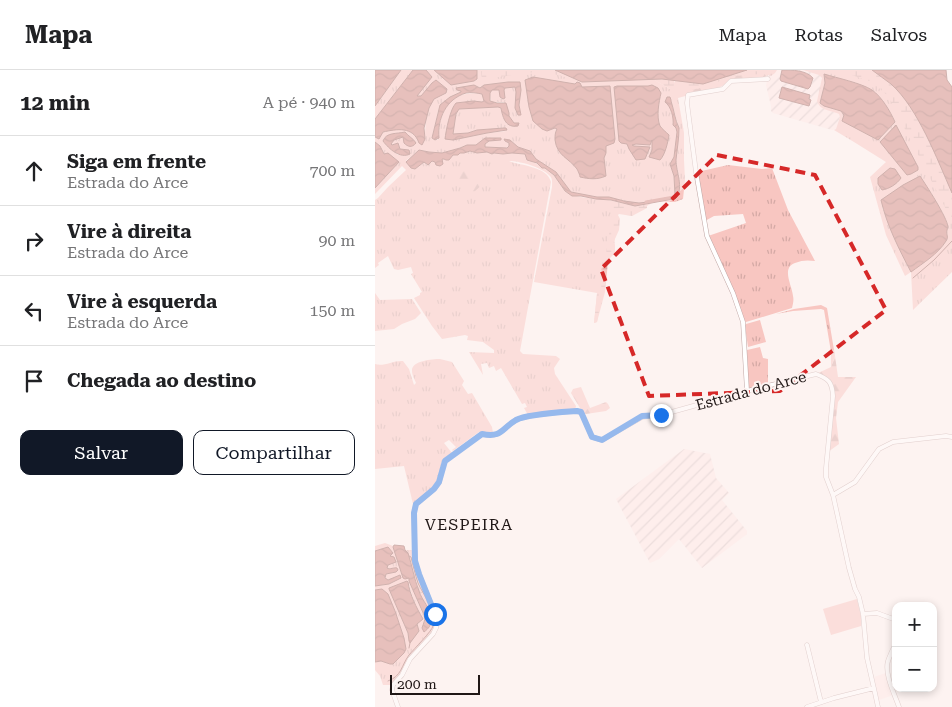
<!DOCTYPE html>
<html lang="pt">
<meta charset="utf-8">
<style>
body{margin:0;font-family:"Roboto Serif",serif;background:#f6f6f6;color:#202124}
.controls{position:absolute;right:15px;bottom:15px;display:grid;overflow:hidden;border-radius:10px;box-shadow:0 2px 8px #0003}
.controls button{width:45px;height:45px;display:grid;place-items:center;padding:0;border:0;border-bottom:1px solid #e0e0e0;background:#fff;color:#202124;font:25px sans-serif}
.scale{position:absolute;left:15px;bottom:12px;width:90px;box-sizing:border-box;padding-left:5px;border:2px solid #201716;border-top:0;font-size:14px;line-height:18px;white-space:nowrap;color:#201716;-webkit-text-stroke:4px #fdf3f1;paint-order:stroke}
.stop{position:absolute;width:15px;height:15px;margin:-11px;border:4px solid #1a73e8;border-radius:50%;background:#fff}
.stop.end{background:#1a73e8;border-color:#fff;box-shadow:0 1px 5px #0008}
.list{margin:0;padding:0;list-style:none}
h2{display:flex;justify-content:space-between;align-items:center;height:65px;margin:0;padding:0 20px;font-size:21px}
h2 small{font-size:16px;font-weight:400;color:#757577}
.list li{display:grid;grid-template-columns:32px 1fr auto;gap:15px;align-items:center;box-sizing:border-box;height:70px;padding:0 20px;border-top:1px solid #e0e0e0}
.list b{display:block;font-size:19px;white-space:nowrap}
.list p{margin:0;font-size:16px;white-space:nowrap;color:#757577}
.list em{font-size:16px;font-style:normal;color:#757577}
.actions{display:flex;gap:10px;padding:15px 20px}
.actions a{flex:1;padding:11px 0;border:1px solid #111827;border-radius:10px;text-align:center;font-size:18px;color:#111827}
.actions .main{background:#111827;color:#fff}
.icon{flex:none;width:28px;height:28px;fill:none;stroke:currentColor;stroke-width:2;stroke-linecap:round;stroke-linejoin:round}
.map{position:relative;flex:none;width:577px;height:637px;overflow:hidden}
header{display:flex;align-items:center;gap:30px;box-sizing:border-box;height:70px;padding:0 25px;background:#fff;border-bottom:1px solid #e0e0e0}
header strong{font-size:24px}
nav{display:flex;gap:28px;margin-inline-start:auto;font-size:18px}
main{display:flex}
aside{flex:1;background:#fff}
.map>svg:first-child{display:block}
.built{fill:#fee8e6}
.industrial{fill:url(#industrial-furrows)}
.grass{fill:url(#grass-tufts);fill-rule:evenodd}
.forest{fill:url(#forest-firs)}
.wetland{fill:url(#wetland-marsh)}
.garden{fill:#f8c6c1}
.water{fill:url(#water-waves);stroke:#99635d}
.lines{fill:none;stroke-linecap:round;stroke-linejoin:round}
.stream{stroke:#99635d;stroke-width:1}
.canal{stroke:#cd837c;stroke-width:3}
.minor-casing{stroke:#c0a7a5;stroke-width:5}
.minor{stroke:#fff;stroke-width:4}
.route{stroke:#1a73e8;stroke-width:6}
.marked{fill:none;stroke:#d62828;stroke-width:4;stroke-dasharray:10 6;stroke-linejoin:round}
.labels{text-anchor:middle;stroke-width:4;stroke-linejoin:round;paint-order:stroke}
.street-label{font-size:15px;fill:#201716;stroke:#fdf3f1}
.neighbourhood-label{font-size:16px;letter-spacing:1px;fill:#201716;stroke:#fdf3f1}
</style>
<header>
<strong>Mapa</strong>
<nav><a>Mapa</a><a>Rotas</a><a>Salvos</a></nav>
</header>
<main>
<aside>
<h2>12 min<small>A pé · 940 m</small></h2>
<ul class="list">
<li><svg class="icon" aria-label="ahead" viewBox="0 0 24 24"><path d="M12 20V5M6 11l6-6 6 6"/></svg><div><b>Siga em frente</b><p>Estrada do Arce</p></div><em>700 m</em></li>
<li><svg class="icon" aria-label="right" viewBox="0 0 24 24"><path d="M7 20v-9h11M14 6l5 5-5 5"/></svg><div><b>Vire à direita</b><p>Estrada do Arce</p></div><em>90 m</em></li>
<li><svg class="icon" aria-label="left" viewBox="0 0 24 24"><path d="M17 20v-9H6M10 6l-5 5 5 5"/></svg><div><b>Vire à esquerda</b><p>Estrada do Arce</p></div><em>150 m</em></li>
<li><svg class="icon" aria-label="arrive" viewBox="0 0 24 24"><path d="M6 21V4h12l-3 4 3 4H6"/></svg><div><b>Chegada ao destino</b></div></li>
</ul>
<div class="actions"><a class="main">Salvar</a><a>Compartilhar</a></div>
</aside>
<div class="map">
<svg width="577" height="637" viewBox="0 0 577 637">
<defs>
<pattern id="industrial-furrows" width="10" height="10" patternUnits="userSpaceOnUse" patternTransform="scale(1.25)"><rect width="10" height="10" fill="#fee8e6"/><path d="M-1 1l2-2M0 10L10 0M9 11l2-2" fill="none" stroke="#d9c6c5"/></pattern>
<pattern id="grass-tufts" width="24" height="20" patternUnits="userSpaceOnUse" patternTransform="scale(1.25)"><rect width="24" height="20" fill="#f8c6c1"/><path d="M3 7l-1-3M5 7V3M7 7l1-3M15 17l-1-3M17 17v-4M19 17l1-3" fill="none" stroke="#d4a9a5"/></pattern>
<pattern id="forest-firs" width="22" height="20" patternUnits="userSpaceOnUse" patternTransform="scale(1.25)"><rect width="22" height="20" fill="#f8c6c1"/><path d="M5 1l3.5 6h-7zM16 11l3.5 6h-7z" fill="#d4a9a5"/></pattern>
<pattern id="wetland-marsh" width="20" height="14" patternUnits="userSpaceOnUse" patternTransform="scale(1.25)"><rect width="20" height="14" fill="#f8c6c1"/><path d="M1 5h8M5 5V1M11 12h8M15 12V8" fill="none" stroke="#d4a9a5"/></pattern>
<pattern id="water-waves" width="16" height="10" patternUnits="userSpaceOnUse" patternTransform="scale(1.25)"><rect width="16" height="10" fill="#cd837c"/><path d="M0 5q4-4 8 0t8 0" fill="none" stroke="#a66a65"/></pattern>
</defs>
<rect width="100%" height="100%" fill="#fdf3f1"/>
<path class="built" d="M 511,603 L 518,625 L 504,630 L 499,607 Z"/>
<path class="industrial" d="M 402,0 L 428,0 L 445,5 L 447,10 L 442,31 L 464,44 L 465,47 L 461,59 L 457,60 L 398,43 L 396,41 L 396,36 L 391,15 L 394,5 Z
M 309,379 L 335,384 L 341,408 L 354,423 L 347,430 L 372,461 L 372,464 L 327,498 L 304,469 L 284,489 L 275,493 L 241,429 Z"/>
<path class="grass" d="M 26,0 L 38,0 L 0,49 L 0,36 Z
M 51,0 L 59,0 L 76,15 L 102,10 L 102,0 L 180,0 L 207,12 L 278,9 L 295,19 L 299,14 L 300,10 L 328,14 L 372,0 L 402,0 L 400,3 L 396,6 L 394,5 L 389,7 L 358,9 L 347,16 L 303,28 L 309,63 L 309,90 L 310,110 L 308,129 L 300,132 L 283,132 L 291,129 L 301,128 L 304,107 L 301,92 L 304,58 L 296,31 L 293,34 L 296,38 L 302,62 L 299,87 L 295,94 L 299,106 L 300,125 L 297,128 L 290,128 L 282,131 L 264,133 L 249,131 L 234,127 L 222,127 L 196,122 L 181,102 L 161,89 L 155,81 L 143,77 L 135,70 L 132,72 L 134,73 L 134,76 L 129,79 L 123,77 L 110,77 L 110,74 L 114,71 L 126,70 L 106,72 L 101,75 L 92,75 L 84,78 L 67,83 L 54,82 L 46,80 L 33,89 L 31,91 L 40,99 L 49,92 L 52,95 L 57,91 C 65,91 70,88 78,85 C 83,82 89,83 95,81 L 102,83 L 112,82 L 117,84 L 118,83 L 128,84 L 137,83 L 150,84 L 152,90 C 160,92 176,100 181,108 C 184,111 186,117 190,121 C 198,129 227,128 238,131 C 246,132 253,136 261,136 C 266,135 272,134 277,133 L 265,140 L 244,141 L 240,145 L 243,148 L 239,175 L 233,188 L 222,252 L 219,253 L 222,223 L 159,212 L 177,117 C 177,113 178,108 174,105 C 166,97 145,91 134,91 C 146,96 172,96 176,112 L 145,281 L 148,284 L 181,286 L 185,289 L 179,298 L 180,304 L 201,336 L 200,340 L 153,345 L 149,338 L 152,337 L 150,333 L 147,334 L 126,298 L 121,301 L 119,296 L 114,298 L 112,293 L 106,294 L 108,305 L 94,282 L 119,283 L 119,280 L 108,272 L 92,270 L 93,266 L 90,265 L 67,269 L 57,256 L 39,228 L 45,225 L 45,223 L 47,222 L 36,204 L 38,203 L 36,197 L 23,200 L 19,199 L 13,186 L 3,193 L 4,195 L 0,198 L 0,130 L 3,128 L 13,117 L 31,100 L 27,96 L 0,124 L 0,118 L 24,92 L 9,84 L 5,76 L 0,72 L 0,67 L 1,68 L 8,62 L 24,59 L 34,61 L 42,68 L 50,69 C 50,59 51,35 59,28 C 62,26 68,25 71,23 L 72,19 L 61,10 L 57,13 L 46,26 L 41,26 L 57,7 ZM 133,12 L 146,20 L 144,35 L 146,44 L 140,38 L 141,22 L 140,17 L 130,18 L 129,20 L 129,29 L 126,28 L 124,20 L 117,20 L 115,23 L 116,32 L 129,32 C 133,39 132,48 139,53 L 129,49 L 126,38 L 123,37 L 84,39 C 79,46 81,56 77,63 L 79,65 L 93,63 L 102,60 L 129,58 L 131,61 L 112,63 L 78,70 L 70,67 L 75,46 L 79,35 L 107,32 L 109,31 L 108,24 C 75,19 64,40 63,70 L 60,70 L 57,68 L 63,42 L 75,27 L 86,22 L 87,21 L 81,18 L 102,16 L 105,18 L 109,15 ZM 30,62 L 33,66 L 39,70 L 38,76 L 35,76 L 29,73 L 28,66 L 19,70 L 16,73 L 16,75 L 23,73 L 25,79 L 34,80 L 23,85 L 11,75 L 8,69 L 13,65 Z
M 428,0 L 497,0 L 516,14 L 577,123 L 577,202 L 538,240 L 536,202 L 530,206 L 511,165 L 495,107 L 511,92 L 479,72 L 459,60 L 461,59 L 465,47 L 464,44 C 456,40 445,41 442,31 L 447,8 L 444,5 ZM 449,5 C 462,8 490,14 499,22 C 508,30 515,41 520,52 L 503,70 L 468,51 L 469,45 L 466,41 L 445,33 L 450,13 ZM 507,137 L 573,157 L 571,161 L 519,168 Z
M 353,95 L 387,99 L 397,98 L 413,140 L 440,191 C 433,190 427,190 420,193 C 406,198 417,215 418,226 C 419,230 418,234 417,238 L 371,252 L 367,249 L 333,166 L 371,153 L 368,144 L 339,146 L 330,151 L 322,102 Z
M 0,223 L 5,230 L 37,229 L 46,243 L 40,249 L 27,254 L 19,259 L 0,261 Z
M 446,235 L 452,238 L 460,286 L 456,297 L 456,282 L 449,240 L 446,239 L 418,241 L 401,244 L 419,239 Z
M 385,250 L 391,272 L 373,277 L 370,256 L 371,254 Z
M 385,277 L 388,288 L 393,289 L 393,314 L 376,319 L 373,316 L 372,280 Z
M 65,289 L 77,292 L 89,311 L 87,315 L 93,324 L 97,323 L 117,357 L 118,363 L 104,362 L 78,381 L 77,380 L 81,377 L 74,370 L 69,373 L 77,383 L 69,389 L 66,394 L 62,410 L 55,420 L 38,434 L 29,396 L 0,399 L 0,294 C 9,297 18,290 28,291 L 34,299 L 39,315 L 41,313 C 40,310 37,305 37,301 C 36,291 57,289 65,289 Z
M 10,473 L 18,476 L 28,508 L 34,508 L 34,511 L 50,549 L 47,556 L 56,548 L 33,483 L 30,480 L 38,480 L 39,491 L 61,554 L 17,615 L 8,615 L 5,606 L 0,600 L 0,592 L 6,591 L 15,594 L 29,568 L 13,524 L 3,519 L 0,520 L 0,516 C 9,515 20,515 25,505 L 17,509 L 11,509 L 11,504 L 21,502 L 22,498 L 12,499 L 12,496 L 15,487 L 15,485 L 18,483 L 13,477 L 0,481 L 0,476 ZM 31,513 L 34,515 L 41,538 L 46,547 L 42,554 C 45,562 39,566 34,571 L 33,563 L 14,519 L 14,518 Z"/>
<path class="forest" d="M 389,3 L 391,6 L 389,7 L 359,9 L 343,18 L 313,24 L 312,23 L 315,20 L 332,17 L 356,6 L 386,4 Z
M 100,97 L 110,98 L 109,104 L 111,111 L 99,122 L 94,122 C 90,117 86,115 84,109 L 86,104 L 75,107 L 74,104 L 87,99 L 91,99 L 90,102 L 100,99 Z
M 460,286 L 463,307 L 481,307 L 463,332 L 461,348 L 464,374 L 453,382 L 457,315 L 441,304 L 456,297 Z
M 206,317 L 215,338 L 231,332 L 233,334 L 235,338 L 231,341 L 211,344 L 208,343 L 196,323 L 198,319 Z"/>
<path class="wetland" d="M 106,0 L 303,0 C 299,7 297,11 302,18 L 295,19 L 274,7 L 190,7 L 167,1 L 124,7 L 107,11 Z
M 307,0 L 393,0 L 386,4 L 356,6 L 331,17 L 315,20 L 304,15 L 303,10 Z
M 462,0 L 543,0 L 577,65 L 577,151 L 513,26 L 497,12 Z
M 242,132 L 260,136 L 270,134 L 272,136 L 272,138 L 257,146 L 244,144 L 243,145 L 245,149 L 244,160 L 239,171 L 240,175 L 240,183 L 234,189 L 233,192 L 230,222 L 222,252 L 219,253 L 222,224 L 224,223 L 224,216 L 231,184 L 238,138 L 239,135 Z
M 36,480 L 38,480 L 39,491 L 61,550 L 60,559 L 21,610 L 19,610 L 18,608 L 24,603 L 30,589 L 54,562 L 57,554 L 58,549 L 55,541 L 45,524 L 42,518 L 33,483 Z"/>
<path class="garden" d="M 482,529 L 486,546 L 486,556 L 456,565 L 448,539 Z"/>
<path class="water" d="M 0,0 L 26,0 L 0,36 Z
M 38,0 L 51,0 L 57,7 L 42,26 L 46,26 L 57,13 L 61,10 L 72,19 L 71,23 L 59,29 L 54,38 L 49,58 L 50,69 L 47,75 L 44,73 C 38,56 22,59 8,62 L 4,69 L 0,67 L 0,49 Z
M 59,0 L 102,0 L 102,9 L 99,11 L 76,15 Z
M 180,0 L 372,0 L 328,14 L 287,9 L 207,12 Z
M 407,0 C 417,0 431,0 438,8 L 435,17 L 433,19 L 406,11 L 405,9 Z
M 497,0 L 571,0 L 572,10 L 577,17 L 577,123 C 562,89 543,38 516,14 C 510,9 503,5 497,0 Z
M 449,4 C 462,8 486,13 497,20 C 507,27 515,41 520,52 L 503,70 L 467,51 L 469,45 L 466,41 L 449,36 L 445,33 L 450,13 Z
M 158,7 L 200,14 L 202,12 L 205,13 L 207,17 L 235,16 L 240,69 L 239,73 L 231,76 L 231,83 L 229,88 L 231,106 C 222,110 214,109 205,107 C 205,105 203,101 202,99 C 194,88 182,86 180,70 C 180,65 180,63 182,59 L 180,58 L 172,61 L 167,59 L 158,51 L 154,37 L 150,10 Z
M 133,12 L 145,12 L 146,20 L 144,35 L 146,45 L 143,45 L 140,38 L 141,22 L 140,17 L 130,18 L 129,20 L 130,28 L 128,29 L 125,27 L 124,20 L 117,20 L 115,23 L 115,31 L 122,33 L 131,33 L 134,43 L 134,46 L 139,53 L 144,53 L 143,56 C 131,58 128,49 126,38 L 123,37 L 84,39 L 81,44 L 78,64 L 93,63 L 102,60 L 129,58 L 131,58 L 132,60 L 112,63 L 78,70 L 70,69 C 71,61 75,39 81,33 L 98,31 L 107,32 L 109,31 L 107,24 C 102,23 96,22 91,23 C 71,29 62,49 64,68 L 60,70 L 57,68 L 65,35 L 75,27 L 86,22 L 86,21 L 82,20 L 81,18 L 99,15 L 105,18 L 109,15 Z
M 277,15 L 283,18 L 286,23 C 284,32 281,46 285,56 C 287,59 291,62 294,65 C 293,72 290,85 285,90 L 274,87 L 277,80 L 277,70 L 275,75 L 261,74 L 257,75 L 259,76 L 275,77 L 270,89 L 261,90 L 254,79 L 252,74 L 246,73 L 244,71 L 239,17 L 242,16 L 273,16 Z
M 407,17 L 435,25 L 434,29 L 436,30 L 434,36 L 404,28 Z
M 292,27 L 295,27 L 296,30 L 296,31 C 299,40 300,50 304,58 C 304,69 302,79 301,90 C 301,102 309,117 301,128 L 298,129 L 260,136 L 236,130 L 221,129 L 206,126 L 197,126 L 190,121 L 179,105 L 170,98 L 167,98 L 162,93 L 152,90 L 150,84 L 137,83 L 128,84 L 119,83 L 117,84 L 112,82 L 102,83 L 95,81 L 89,83 L 85,83 L 83,85 L 78,85 L 74,90 L 71,90 L 69,89 L 67,89 L 68,94 L 65,96 L 61,95 L 60,92 L 57,91 L 53,95 L 49,92 L 40,99 L 36,98 L 31,92 L 44,80 L 54,82 L 67,83 L 85,78 L 92,75 L 101,75 L 110,68 L 126,68 L 126,70 L 114,71 L 110,74 L 110,77 L 132,78 L 134,76 L 134,73 L 130,71 L 129,69 L 135,70 L 143,77 L 155,81 L 161,89 L 181,102 L 196,122 L 222,127 L 234,127 L 249,131 L 264,133 L 282,131 L 290,128 L 297,127 L 300,125 L 299,106 L 295,94 L 299,87 L 302,62 L 301,58 L 298,55 C 299,48 296,36 290,32 Z
M 521,55 L 543,97 L 543,100 L 536,104 L 532,105 L 505,72 Z
M 30,62 C 33,66 39,69 41,73 C 37,78 33,77 29,73 L 28,67 L 19,70 L 16,74 L 17,75 L 23,73 L 25,79 L 34,80 L 35,84 C 25,89 14,79 8,71 C 11,62 22,64 30,62 Z
M 0,72 L 5,76 L 9,84 L 13,83 L 24,92 L 0,118 Z
M 515,98 L 520,99 L 526,108 C 522,114 514,119 507,120 L 503,114 L 503,108 Z
M 545,106 C 551,115 572,147 573,157 C 573,158 572,159 572,160 C 571,165 574,167 571,171 C 563,184 548,193 536,202 C 524,179 512,156 506,130 L 528,115 Z
M 19,475 L 29,476 L 30,480 L 33,483 C 37,495 39,509 44,521 C 47,531 56,538 56,549 C 57,555 53,559 49,562 L 47,558 L 50,549 L 49,545 L 34,511 L 34,508 L 30,509 L 28,508 L 18,477 Z
M 13,477 L 18,483 L 15,486 L 19,487 L 21,492 L 13,495 L 12,498 C 15,500 19,497 22,498 L 23,500 L 21,502 L 11,504 L 10,508 L 13,510 L 25,505 L 26,508 L 14,514 L 0,516 L 0,481 Z
M 32,511 L 33,512 C 35,525 41,537 48,549 L 42,554 L 44,561 L 35,573 L 34,571 L 33,563 L 14,519 L 14,518 Z
M 7,519 L 13,524 L 20,541 L 29,568 L 31,579 L 29,583 L 18,594 L 15,594 L 6,591 L 0,592 L 0,520 Z"/>
<g class="lines">
<path class="stream" d="M 538,208 L 559,190 L 577,171
M 34,578 L 35,573
M 13,611 C 27,606 26,596 34,585 C 39,579 57,561 58,556 C 62,543 48,524 43,513 C 40,504 38,495 36,487 L 34,486"/>
<path class="canal" d="M 271,132 L 299,127"/>
<defs>
<path id="minor" d="M 372,321 L 368,252 L 358,223 L 332,166 L 321,102 L 312,33 L 313,25 L 348,19 L 356,11 L 393,9
M 458,425 L 480,412 L 504,379 L 518,372 L 571,366 L 577,367
M 488,544 L 502,543 L 521,550
M 521,573 C 518,579 515,585 513,591 C 509,604 520,625 524,637
M 432,575 L 446,632
M 23,637 L 17,620 L 18,615 L 27,605 L 35,589 L 58,564 L 61,558 L 62,552 L 60,544 L 44,504 L 40,491 L 39,443 L 41,434 L 59,419 L 64,413 L 69,391 L 107,364 C 127,368 126,359 141,350 C 152,344 188,342 202,341 L 206,342 L 217,367 L 227,370 L 267,347 L 286,345 L 372,321 L 441,304 C 454,309 457,312 458,326 L 451,398 L 451,407 L 458,425 L 474,498 L 480,519 L 484,527 L 488,544 L 492,588 L 500,623 L 503,637
M 432,637 L 459,628 L 499,618"/>
</defs>
<use href="#minor" class="minor-casing"/>
<use href="#minor" class="minor"/>
</g>
<g class="lines">
<path class="route" d="M 60,544 L 44,504 L 40,491 L 39,443 L 41,434 L 59,419 L 64,412 L 70,391 L 107,364 C 127,368 126,359 141,350 C 152,344 188,342 202,341 L 206,342 L 217,367 L 227,370 L 267,346 L 286,345"/>
</g>
<path d="M0 0H577V637H0ZM 342,85 L 440,105 L 511,240 L 405,321 L 274,326 L 226,199 Z" fill="#fdf3f1" fill-opacity=".55" fill-rule="evenodd"/>
<path class="marked" d="M 342,85 L 440,105 L 511,240 L 405,321 L 274,326 L 226,199 Z"/>
<g class="labels">
<g class="street-label">
<text transform="translate(376 321) rotate(-15)" y="5">Estrada do Arce</text>
</g>
<g class="neighbourhood-label">
<text x="94" y="460">VESPEIRA</text>
</g>
</g>
</svg>
<div class="controls">
<button>+</button>
<button>−</button>
</div>
<div class="scale">200 m</div>
<div class="stop" style="left:60px;top:544px"></div>
<div class="stop end" style="left:286px;top:345px"></div>
</div>
</main>
